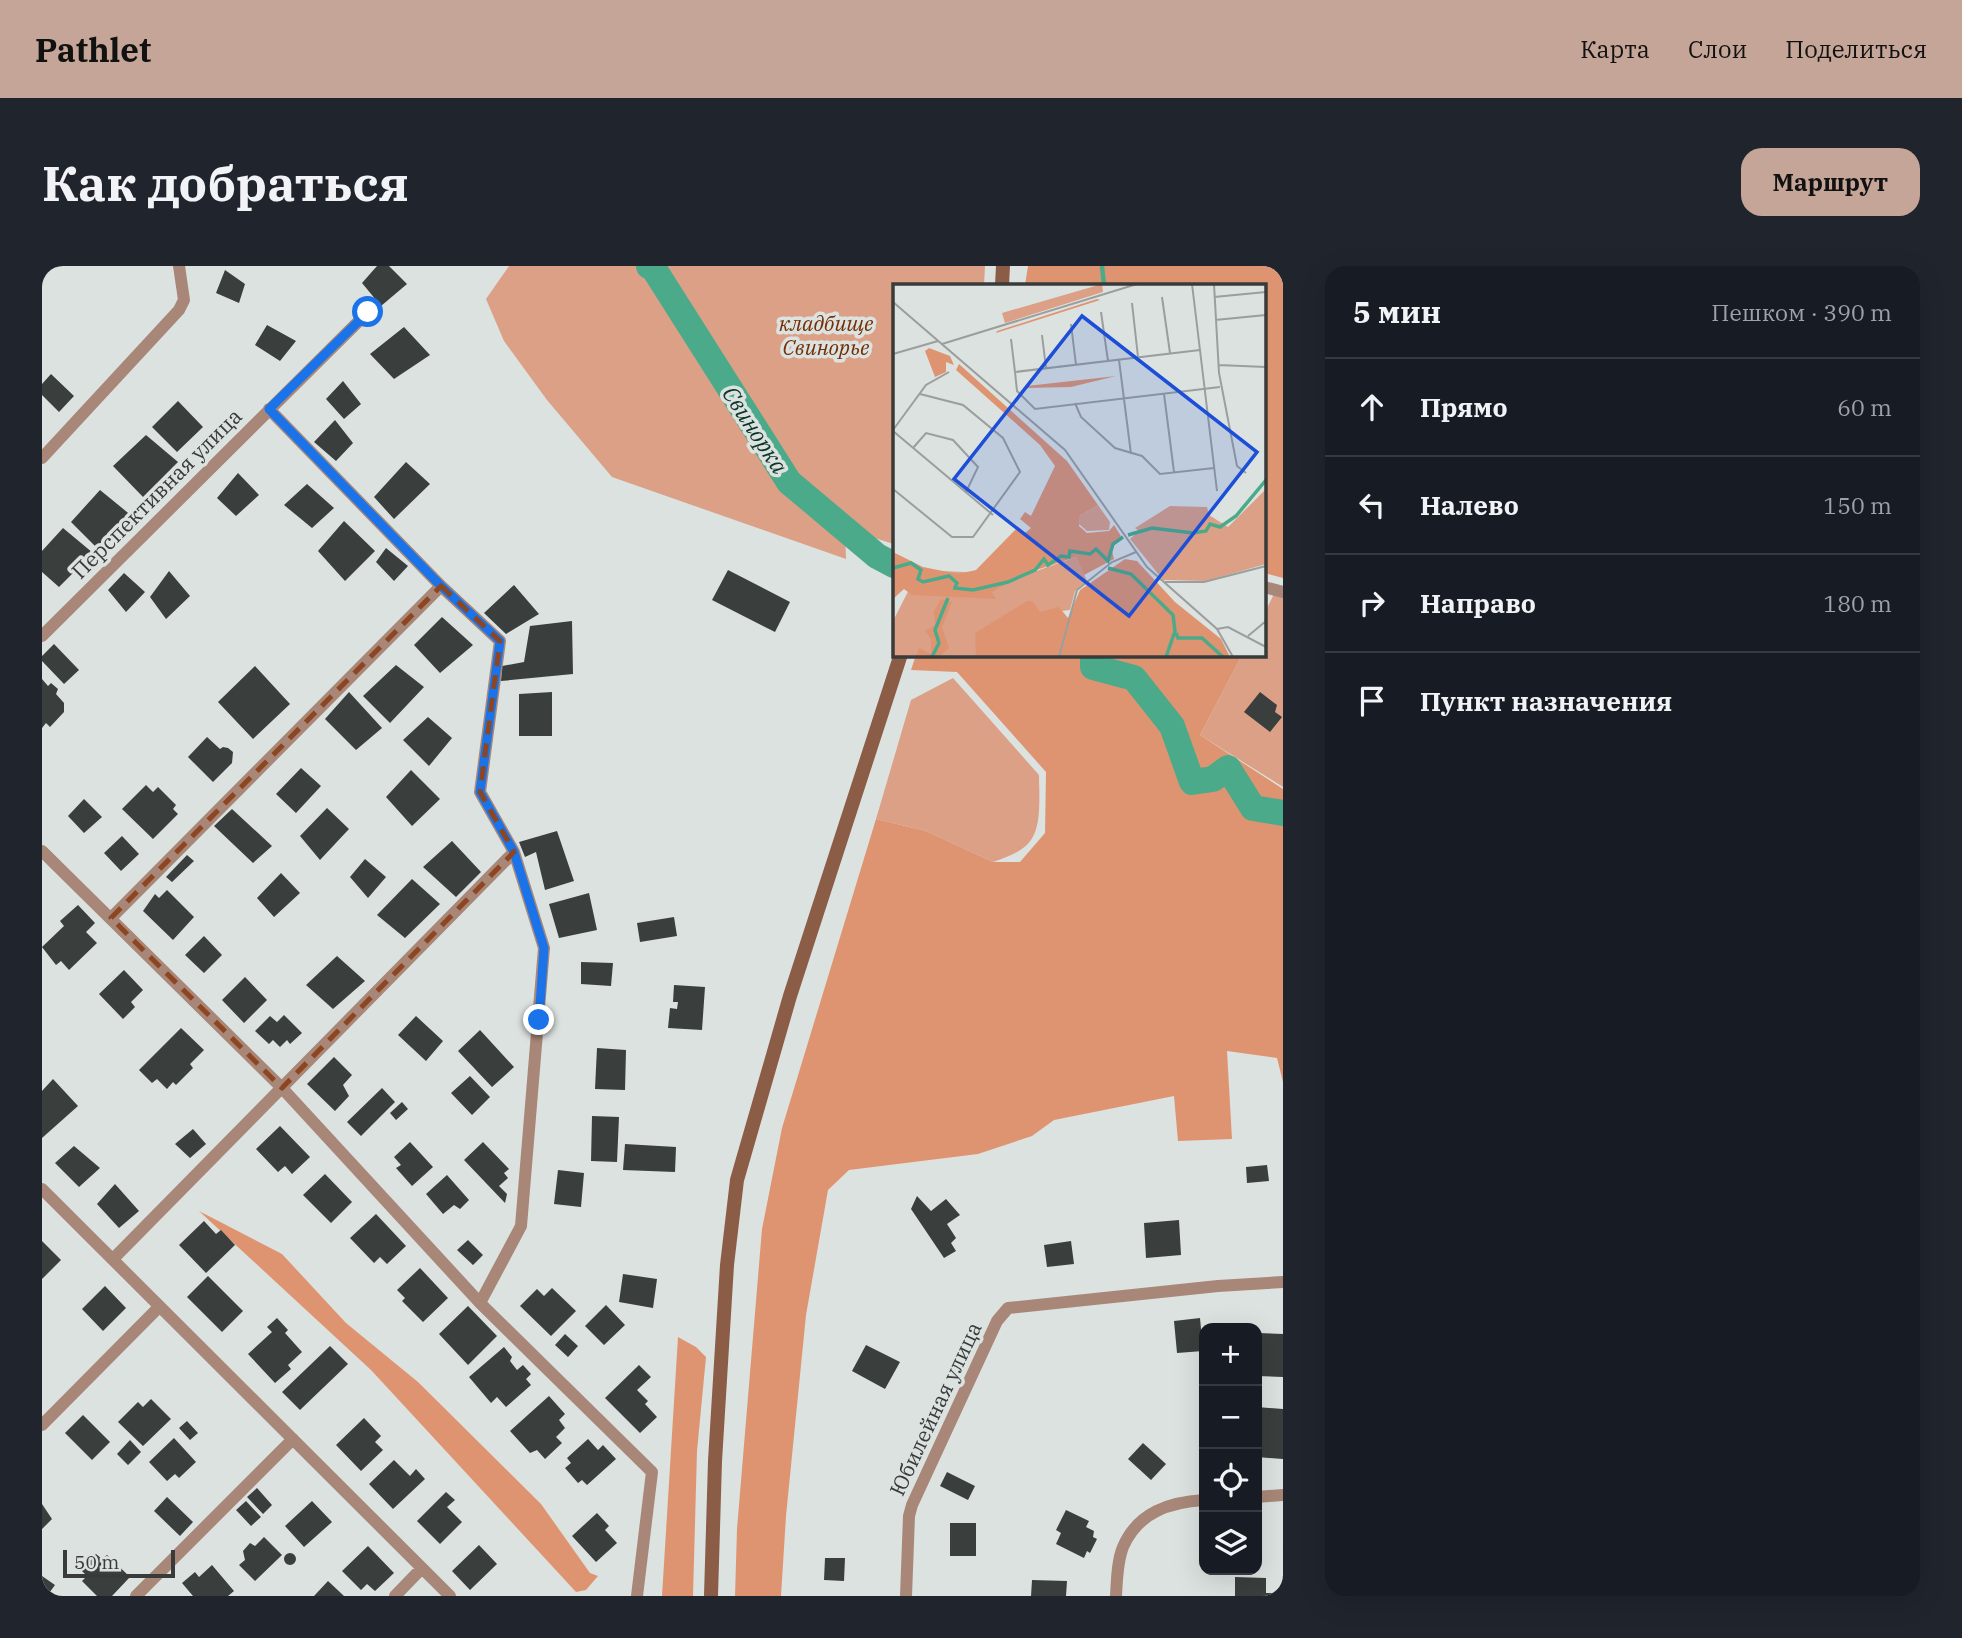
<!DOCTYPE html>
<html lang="ru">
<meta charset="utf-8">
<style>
body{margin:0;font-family:"IBM Plex Serif",serif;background:#20242c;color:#f1f3f6}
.controls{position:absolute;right:21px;bottom:21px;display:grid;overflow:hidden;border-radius:14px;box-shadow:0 7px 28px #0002}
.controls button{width:63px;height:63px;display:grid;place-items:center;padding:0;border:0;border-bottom:2px solid #363941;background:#171b24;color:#f1f3f6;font:35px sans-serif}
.scale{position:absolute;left:21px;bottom:18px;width:112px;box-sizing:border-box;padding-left:7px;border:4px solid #383b39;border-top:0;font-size:19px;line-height:24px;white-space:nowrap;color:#383b39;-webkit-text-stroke:5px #dce2e0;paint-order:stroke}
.stop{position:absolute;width:21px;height:21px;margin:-16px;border:5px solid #1a73e8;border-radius:50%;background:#fff}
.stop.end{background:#1a73e8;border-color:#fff;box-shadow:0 2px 7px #0008}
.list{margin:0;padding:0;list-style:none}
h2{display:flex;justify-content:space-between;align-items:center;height:91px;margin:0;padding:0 28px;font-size:30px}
h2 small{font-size:23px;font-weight:400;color:#9ea1a6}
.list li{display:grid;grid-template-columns:46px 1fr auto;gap:21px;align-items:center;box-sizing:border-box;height:98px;padding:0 28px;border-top:2px solid #363941}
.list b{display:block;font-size:26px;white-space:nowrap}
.list em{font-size:23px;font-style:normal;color:#9ea1a6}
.icon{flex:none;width:38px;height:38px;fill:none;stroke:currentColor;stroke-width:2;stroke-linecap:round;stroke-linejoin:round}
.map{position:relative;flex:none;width:1241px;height:1330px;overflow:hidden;border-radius:21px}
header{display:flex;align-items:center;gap:42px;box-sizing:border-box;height:98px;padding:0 35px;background:#c4a597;color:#111}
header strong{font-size:33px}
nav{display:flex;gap:38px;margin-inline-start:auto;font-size:24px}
.intro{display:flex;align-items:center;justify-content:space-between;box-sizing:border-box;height:168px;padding:0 42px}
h1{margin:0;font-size:49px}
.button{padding:18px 32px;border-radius:21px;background:#c4a597;color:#111;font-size:24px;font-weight:700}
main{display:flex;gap:42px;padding:0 42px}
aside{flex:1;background:#171b24;border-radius:21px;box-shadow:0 7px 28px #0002}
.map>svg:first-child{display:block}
.green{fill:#dba086}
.forest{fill:#df9471}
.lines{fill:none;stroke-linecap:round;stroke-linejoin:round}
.stream{stroke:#4baa89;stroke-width:4.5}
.river{stroke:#4baa89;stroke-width:26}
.building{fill:#3a3f3d}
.street{stroke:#a88778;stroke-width:12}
.secondary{stroke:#8b5c46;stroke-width:14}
.route{stroke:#1a73e8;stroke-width:9}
.marked{fill:none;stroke:#8d4622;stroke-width:5;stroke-dasharray:14 9;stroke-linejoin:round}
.labels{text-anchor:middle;stroke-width:7;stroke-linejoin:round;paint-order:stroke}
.park-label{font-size:21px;font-style:italic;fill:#732f07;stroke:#dce2e0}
.street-label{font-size:21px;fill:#383b39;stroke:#dce2e0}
.water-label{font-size:23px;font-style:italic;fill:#0a3528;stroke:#dce2e0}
.inset-river{fill:none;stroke:#4baa89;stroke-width:3.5}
.inset-road{fill:none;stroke:#9a9f9d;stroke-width:2}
.view{fill:#1d4ed8;fill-opacity:0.15;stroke:#1d4ed8;stroke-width:3.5}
.inset-edge{fill:none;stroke:#383b39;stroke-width:3.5}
</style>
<header>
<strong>Pathlet</strong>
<nav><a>Карта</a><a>Слои</a><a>Поделиться</a></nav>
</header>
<div class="intro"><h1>Как добраться</h1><a class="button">Маршрут</a></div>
<main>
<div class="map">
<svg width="1241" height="1330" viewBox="0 0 1241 1330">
<rect width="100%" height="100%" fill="#dce2e0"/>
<path class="green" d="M 467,0 L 943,0 L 942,19 L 852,19 L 852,278 L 803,263 L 804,293 L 570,211 L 505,134 L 462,75 L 444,33 Z
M 1232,328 L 1241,331 L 1241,521 L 1158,469 L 1200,389 L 1222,388 L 1222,348 Z
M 911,412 L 997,509 C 997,527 1000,559 989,574 C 981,586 963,592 951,596 L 884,565 L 834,553 L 869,434 Z"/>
<path class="forest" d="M 986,0 L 1241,0 L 1241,312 L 1222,307 L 1222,19 L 983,19 Z
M 874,389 L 1200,389 L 1158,469 L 1241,523 L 1241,816 L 1235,792 L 1185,785 L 1190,873 L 1136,875 L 1132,830 L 1012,854 L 990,870 L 936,888 L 807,904 L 786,924 L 764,1049 L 744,1250 L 739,1330 L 693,1330 L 695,1263 L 720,963 L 740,862 L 834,553 L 884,565 L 951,596 L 978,596 L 1003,567 L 1004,506 L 915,406 L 869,404 Z
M 157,945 L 240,988 L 304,1057 L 376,1116 L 499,1238 L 548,1307 L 556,1310 L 544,1324 L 534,1326 L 329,1104 Z
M 636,1071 L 654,1081 L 664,1091 L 655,1185 L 651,1330 L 620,1330 Z"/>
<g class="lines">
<path class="stream" d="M 1060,0 L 1062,19"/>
<path class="river" d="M 607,0 L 612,3 L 747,216 L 835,290 L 852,299
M 1051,388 L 1051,401 L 1092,412 L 1130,460 L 1150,516 L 1171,513 L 1186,502 L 1211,542 L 1241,547"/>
</g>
<path class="building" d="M 335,0 L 347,0 L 365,18 L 339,40 L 320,17 Z
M 183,4 L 203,18 L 197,37 L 174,27 Z
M 225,59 L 254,75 L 238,95 L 213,79 Z
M 362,61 L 388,89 L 352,113 L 328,88 Z
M 9,108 L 32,130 L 17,146 L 0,129 L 0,118 Z
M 301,115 L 319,138 L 302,153 L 284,133 Z
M 136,135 L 161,161 L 135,186 L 110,161 Z
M 293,154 L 311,177 L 294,195 L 272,176 Z
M 104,169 L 136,196 L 101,231 L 71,200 Z
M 364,196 L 388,218 L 352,253 L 332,231 Z
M 196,207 L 217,229 L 194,250 L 175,232 Z
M 265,218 L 292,242 L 270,262 L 242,239 Z
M 58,224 L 96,255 L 63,290 L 29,256 Z
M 302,255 L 333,285 L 303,315 L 276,285 Z
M 21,262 L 51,287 L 17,321 L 0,306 L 0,285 Z
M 344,282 L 366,300 L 352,315 L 334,296 Z
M 686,304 L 748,336 L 733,366 L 670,334 Z
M 127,305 L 148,330 L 124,353 L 108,331 Z
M 82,307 L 103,326 L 84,346 L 66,324 Z
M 472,319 L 497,348 L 464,368 L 442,347 Z
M 400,351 L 431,379 L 398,407 L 372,379 Z
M 530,355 L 531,408 L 459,415 L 460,400 L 482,396 L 488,360 Z
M 12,378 L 37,404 L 22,418 L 0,395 L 0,390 Z
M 354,399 L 382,421 L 348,457 L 321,430 Z
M 213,400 L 248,438 L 211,473 L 176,436 Z
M 0,413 L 6,420 L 9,417 L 16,423 L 14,428 L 22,437 L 22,446 L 8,461 L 4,457 L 0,462 Z
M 307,426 L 340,462 L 314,484 L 283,453 Z
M 510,426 L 510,470 L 477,470 L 477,428 Z
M 1218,426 L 1235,439 L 1233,446 L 1240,451 L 1228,466 L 1202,446 Z
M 386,451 L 410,472 L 387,500 L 361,474 Z
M 165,471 L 178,483 L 181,481 L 186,482 L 191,486 L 190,497 L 171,516 L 146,491 Z
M 259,502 L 279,520 L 254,547 L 234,528 Z
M 369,504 L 398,533 L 370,560 L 344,531 Z
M 104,519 L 111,526 L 116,521 L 134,539 L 131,543 L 136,548 L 111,573 L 80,543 Z
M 42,533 L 60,551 L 42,567 L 26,550 Z
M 285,542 L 307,563 L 278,594 L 258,570 Z
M 190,543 L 230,580 L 211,597 L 172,560 Z
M 515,565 L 532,615 L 503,624 L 494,586 L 483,591 L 477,576 Z
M 80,570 L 97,588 L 79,605 L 62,587 Z
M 410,575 L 439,606 L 414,631 L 381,601 Z
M 145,589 L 152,595 L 130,616 L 124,611 Z
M 323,593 L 344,611 L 326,632 L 308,611 Z
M 239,607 L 258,627 L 232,651 L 215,632 Z
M 370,613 L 398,638 L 363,672 L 335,649 Z
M 125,624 L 152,651 L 131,674 L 101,645 L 113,628 L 117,632 Z
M 547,627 L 555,664 L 517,672 L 507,638 Z
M 36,639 L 53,657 L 44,666 L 55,677 L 27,704 L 19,695 L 14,699 L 0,681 L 22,660 L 18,655 Z
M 632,651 L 635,670 L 598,676 L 595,657 Z
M 162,670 L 180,689 L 162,707 L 143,689 Z
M 295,690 L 323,715 L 291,743 L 264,719 Z
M 539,696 L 571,697 L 569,720 L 539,718 Z
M 82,704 L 101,724 L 89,736 L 93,741 L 81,753 L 57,728 Z
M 203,711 L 225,734 L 202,757 L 180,734 Z
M 632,719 L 663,721 L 660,764 L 626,762 L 628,742 L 635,743 L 636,736 L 631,736 Z
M 242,749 L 260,767 L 248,778 L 245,774 L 238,781 L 231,774 L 227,778 L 213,765 L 228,750 L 235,756 Z
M 374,750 L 401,775 L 384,795 L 356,769 Z
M 139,762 L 162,784 L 148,798 L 151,802 L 134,819 L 131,816 L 125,823 L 115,813 L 110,817 L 97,804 Z
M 438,764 L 472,801 L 450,821 L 416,785 Z
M 555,782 L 584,784 L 583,824 L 553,823 Z
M 292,791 L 310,809 L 301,819 L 307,830 L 293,845 L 265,818 Z
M 428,810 L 448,831 L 430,849 L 409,827 Z
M 11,813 L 36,840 L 0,872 L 0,825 Z
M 340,822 L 353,836 L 319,870 L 305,856 Z
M 360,836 L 366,843 L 354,854 L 348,847 Z
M 550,850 L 577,851 L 575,896 L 549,895 Z
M 238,860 L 268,891 L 250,908 L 243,900 L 236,906 L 214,883 Z
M 151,863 L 164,878 L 148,892 L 133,878 Z
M 368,876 L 391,901 L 370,920 L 354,902 L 359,899 L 352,891 Z
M 441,876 L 467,903 L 462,907 L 466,912 L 457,920 L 465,928 L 463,937 L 422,894 Z
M 583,878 L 634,881 L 633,906 L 581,904 Z
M 32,880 L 58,902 L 37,921 L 13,897 Z
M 1225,899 L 1227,915 L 1205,917 L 1204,901 Z
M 516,904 L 542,907 L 539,941 L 512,938 Z
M 283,908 L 310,936 L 289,957 L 261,929 Z
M 405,909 L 427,934 L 418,943 L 412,939 L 401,948 L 384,928 Z
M 73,918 L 97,945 L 77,962 L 55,938 Z
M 875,930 L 889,945 L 904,933 L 918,949 L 905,958 L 914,972 L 909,977 L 914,985 L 902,992 L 869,943 Z
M 334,948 L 364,980 L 345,998 L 338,991 L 332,997 L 308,972 Z
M 1137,954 L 1139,989 L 1104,992 L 1102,957 Z
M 162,955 L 174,968 L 179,964 L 193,979 L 164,1007 L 137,979 Z
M 426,974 L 441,989 L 431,999 L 415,984 Z
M 0,975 L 19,994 L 0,1013 Z
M 1029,975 L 1032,998 L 1005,1001 L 1002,979 Z
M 378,1002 L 406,1032 L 381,1056 L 360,1035 L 363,1032 L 355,1024 Z
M 581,1008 L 615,1013 L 611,1042 L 577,1036 Z
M 166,1010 L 201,1045 L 180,1066 L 145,1031 Z
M 63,1020 L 84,1042 L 61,1065 L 40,1043 Z
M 510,1022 L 534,1045 L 509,1070 L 478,1040 L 495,1023 L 502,1030 Z
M 564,1039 L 583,1059 L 562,1079 L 543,1060 Z
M 426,1040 L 455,1070 L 426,1099 L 397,1068 Z
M 235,1052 L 246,1064 L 243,1067 L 260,1086 L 246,1099 L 249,1103 L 233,1117 L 206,1088 L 230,1066 L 225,1061 Z
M 1158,1052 L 1161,1085 L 1135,1087 L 1132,1055 Z
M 1215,1067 L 1241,1068 L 1241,1111 L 1215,1110 Z
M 523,1068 L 536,1080 L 526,1091 L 513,1079 Z
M 824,1079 L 858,1096 L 843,1123 L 810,1105 Z
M 288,1080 L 306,1098 L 258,1144 L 240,1126 Z
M 462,1081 L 470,1091 L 468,1095 L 475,1104 L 481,1099 L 489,1108 L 484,1113 L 489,1119 L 464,1141 L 455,1131 L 449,1137 L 427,1111 Z
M 597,1099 L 609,1111 L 595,1124 L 606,1135 L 603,1138 L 615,1151 L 598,1167 L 563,1132 Z
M 507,1130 L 523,1148 L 517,1154 L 523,1162 L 514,1171 L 520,1177 L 503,1193 L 495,1184 L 488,1187 L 468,1165 Z
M 109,1133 L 129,1153 L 101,1180 L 76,1156 L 96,1136 L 101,1141 Z
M 1215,1141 L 1241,1143 L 1241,1193 L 1215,1191 Z
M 41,1149 L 68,1176 L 50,1194 L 23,1167 Z
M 322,1152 L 339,1170 L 333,1176 L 341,1184 L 319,1205 L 294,1179 Z
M 145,1155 L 156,1167 L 148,1174 L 137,1162 Z
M 132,1172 L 154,1196 L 137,1212 L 133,1208 L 125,1215 L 107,1196 Z
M 546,1173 L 556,1184 L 561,1179 L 574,1193 L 545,1219 L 540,1214 L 536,1217 L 523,1202 L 529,1197 L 525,1192 Z
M 88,1174 L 99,1186 L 86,1199 L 75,1188 Z
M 1101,1177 L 1124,1198 L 1109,1214 L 1086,1193 Z
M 352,1194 L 368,1210 L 374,1203 L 383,1213 L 351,1243 L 327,1218 Z
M 905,1206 L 933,1220 L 926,1234 L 898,1220 Z
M 215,1222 L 230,1239 L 221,1248 L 205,1231 Z
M 404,1226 L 413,1234 L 405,1241 L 420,1256 L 398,1278 L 375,1255 Z
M 125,1231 L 151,1256 L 138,1270 L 112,1245 Z
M 204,1235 L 219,1251 L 209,1260 L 194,1244 Z
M 270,1235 L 290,1256 L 262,1281 L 243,1260 Z
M 0,1238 L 10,1253 L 0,1263 Z
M 1024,1244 L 1047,1255 L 1044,1261 L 1052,1265 L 1051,1271 L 1055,1273 L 1048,1287 L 1045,1285 L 1042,1292 L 1014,1278 L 1019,1267 L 1014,1264 Z
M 555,1247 L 567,1260 L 563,1264 L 575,1277 L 554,1296 L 530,1270 Z
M 908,1257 L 934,1257 L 934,1290 L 908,1290 Z
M 222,1271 L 240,1289 L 213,1315 L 197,1299 L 203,1294 L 201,1285 L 208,1277 L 213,1280 Z
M 437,1279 L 455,1298 L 428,1324 L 410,1305 Z
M 326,1280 L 352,1307 L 333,1325 L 325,1318 L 319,1324 L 300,1305 Z
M242 1293a6 6 0 1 1 12 0a6 6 0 1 1-12 0Z
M 54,1288 L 60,1293 L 65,1289 L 88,1311 L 70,1330 L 55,1330 L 40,1315 L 45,1310 L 39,1304 Z
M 783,1292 L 803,1292 L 802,1315 L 782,1314 Z
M 170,1299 L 192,1325 L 186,1330 L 151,1330 L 140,1317 L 153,1306 L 157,1311 Z
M 0,1310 L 13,1319 L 5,1330 L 0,1330 Z
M 1193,1311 L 1224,1312 L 1224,1327 L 1231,1327 L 1231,1330 L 1193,1330 Z
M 990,1314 L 1025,1315 L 1024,1330 L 989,1330 Z
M 286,1315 L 302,1330 L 272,1330 Z"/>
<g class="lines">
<path class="street" d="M 227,143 L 399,320 L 458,375 L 438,526 L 472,586 L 502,682 L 479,960 L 438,1037
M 0,192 L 137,44 L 142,34 L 137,0
M 1222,321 L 1241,326
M 0,370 L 326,46
M 0,585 L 240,822 L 438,1037 L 610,1206 L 595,1330
M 69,652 L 399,320
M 0,923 L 408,1330
M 71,993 L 472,586
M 0,1159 L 117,1041
M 1215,1231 L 1241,1229
M 94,1330 L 251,1173
M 353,1330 L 380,1302
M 864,1330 L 867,1250 L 870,1239 L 955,1055 L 966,1042 L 1176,1020 L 1241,1016
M 1074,1330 C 1075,1314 1075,1296 1081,1281 C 1096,1246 1128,1236 1162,1234"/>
<path class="secondary" d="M 960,19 L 961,0
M 669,1330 L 673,1195 L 685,999 L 695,914 L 748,730 L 859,388"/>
</g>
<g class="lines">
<path class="route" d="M 326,46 L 227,143 L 399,320 L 458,375 L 438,526 L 472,586 L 502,682 L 497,754"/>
</g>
<path class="marked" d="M 399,320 L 458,375 L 438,526 L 472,586 L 240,822 L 69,652 Z"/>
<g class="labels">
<g class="park-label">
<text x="784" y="65">кладбище<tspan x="784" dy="24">Свинорье</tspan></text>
</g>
<g class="street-label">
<text transform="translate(115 228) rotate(-45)" y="7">Перспективная улица</text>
<text transform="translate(894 1143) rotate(-65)" y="7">Юбилейная улица</text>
</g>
<g class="water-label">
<text transform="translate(713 164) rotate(57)" y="8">Свинорка</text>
</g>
</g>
<g transform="translate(851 18)">
<rect width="373" height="373" fill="#dce2e0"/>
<path d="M 209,0 L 210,8 L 112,39 L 109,29 ZM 373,205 L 373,280 L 313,297 L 270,296 L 237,255 L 246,247 L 242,244 L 277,222 L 314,223 L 316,231 L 335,243 ZM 205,221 L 217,238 L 216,246 L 194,247 L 186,240 L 187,232 ZM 183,273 L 194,297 L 182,307 L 177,326 L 143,330 L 85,373 L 0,373 L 0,337 L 26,286 L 92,289 L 95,304 Z" fill="#dba086"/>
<path d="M 204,15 L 207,16 L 103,49 L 104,47 ZM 36,64 L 57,72 L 61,81 L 53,78 L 53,88 L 42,93 L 32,67 ZM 66,80 L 174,177 L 205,221 L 187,232 L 186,242 L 194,249 L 216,247 L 221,241 L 228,252 L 218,263 L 221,275 L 191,291 L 183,273 L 128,291 L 99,308 L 103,315 L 19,311 L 11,305 L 0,315 L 0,268 L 30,283 L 65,290 L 83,286 L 123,245 L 132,249 L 138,244 L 127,235 L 132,228 L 138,232 L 162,182 L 147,161 L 63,86 ZM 223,92 L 178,103 L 133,104 L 134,102 ZM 232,275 L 244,277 L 282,318 L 328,355 L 337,373 L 83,373 L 82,349 L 134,317 L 139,317 L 147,328 L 166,323 L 175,334 L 187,306 ZM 48,315 L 59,318 L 49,343 L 56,364 L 46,373 L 23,373 L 26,364 L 38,370 L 38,355 L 32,347 L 42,341 L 41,327 Z" fill="#df9471"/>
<path class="inset-river" d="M 235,251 L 259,244 L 300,249 L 313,247 L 317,240 L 327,243 L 343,232 L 373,196M 0,284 L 18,279 L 28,286 L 25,295 L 30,298 L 56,292 L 64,299 L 62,304 L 80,306 L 115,298 L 142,286 L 151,275 L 155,281 L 168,272 L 176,273 L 177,267 L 197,270 L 203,265 L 215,277 L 220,260 L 230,253M 215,284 L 238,290 L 280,331 L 282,347 L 273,373M 283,349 L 285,354 L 309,354 L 330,373M 39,373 L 46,359 L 42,346 L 55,314"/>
<path class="inset-road" d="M 299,0 L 324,207M 321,0 L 326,89 L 344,182 L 353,189M 269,13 L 277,69M 321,13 L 373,8M 0,18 L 172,166 L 254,283 L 324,345 L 340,373M 239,19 L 245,73M 208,28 L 215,77M 322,36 L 373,31M 178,40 L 183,81M 149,51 L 153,84M 118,55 L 122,88 L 307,66M 49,60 L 244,0M 0,70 L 45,57M 226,76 L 238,170M 325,81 L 373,83M 122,88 L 124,107 L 142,125 L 327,103M 271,110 L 281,188M 182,119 L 188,133 L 222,164 L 249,172 L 267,190 L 321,184M 0,146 L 33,101 L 56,88M 0,147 L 100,231M 20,164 L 33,149 L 60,156 L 85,183 L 73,208M 0,205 L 59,253 L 80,253 L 127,188 L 110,154 L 70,121 L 27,110M 272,298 L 311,298 L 373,282M 324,345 L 335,343 L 373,363M 355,352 L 373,337M 166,373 L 184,306 L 219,278 L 243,268"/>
<path class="view" d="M 189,32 L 364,168 L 236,332 L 61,195 Z"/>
<rect width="373" height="373" class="inset-edge"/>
</g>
</svg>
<div class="controls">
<button>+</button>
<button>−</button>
<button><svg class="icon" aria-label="locate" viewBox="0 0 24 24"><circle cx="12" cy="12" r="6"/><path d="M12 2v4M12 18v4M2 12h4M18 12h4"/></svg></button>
<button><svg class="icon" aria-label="layers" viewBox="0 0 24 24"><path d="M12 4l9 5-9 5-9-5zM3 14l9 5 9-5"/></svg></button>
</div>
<div class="scale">50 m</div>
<div class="stop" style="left:326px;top:46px"></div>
<div class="stop end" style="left:497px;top:754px"></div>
</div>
<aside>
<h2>5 мин<small>Пешком · 390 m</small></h2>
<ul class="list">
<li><svg class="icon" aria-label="ahead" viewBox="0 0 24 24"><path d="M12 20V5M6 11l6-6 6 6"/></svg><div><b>Прямо</b></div><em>60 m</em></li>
<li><svg class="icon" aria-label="left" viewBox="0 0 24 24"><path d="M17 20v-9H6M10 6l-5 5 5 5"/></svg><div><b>Налево</b></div><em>150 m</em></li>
<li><svg class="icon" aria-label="right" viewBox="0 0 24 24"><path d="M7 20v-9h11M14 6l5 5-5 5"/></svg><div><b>Направо</b></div><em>180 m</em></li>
<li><svg class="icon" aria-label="arrive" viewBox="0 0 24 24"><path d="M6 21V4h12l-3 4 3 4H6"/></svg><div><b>Пункт назначения</b></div></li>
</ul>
</aside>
</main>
